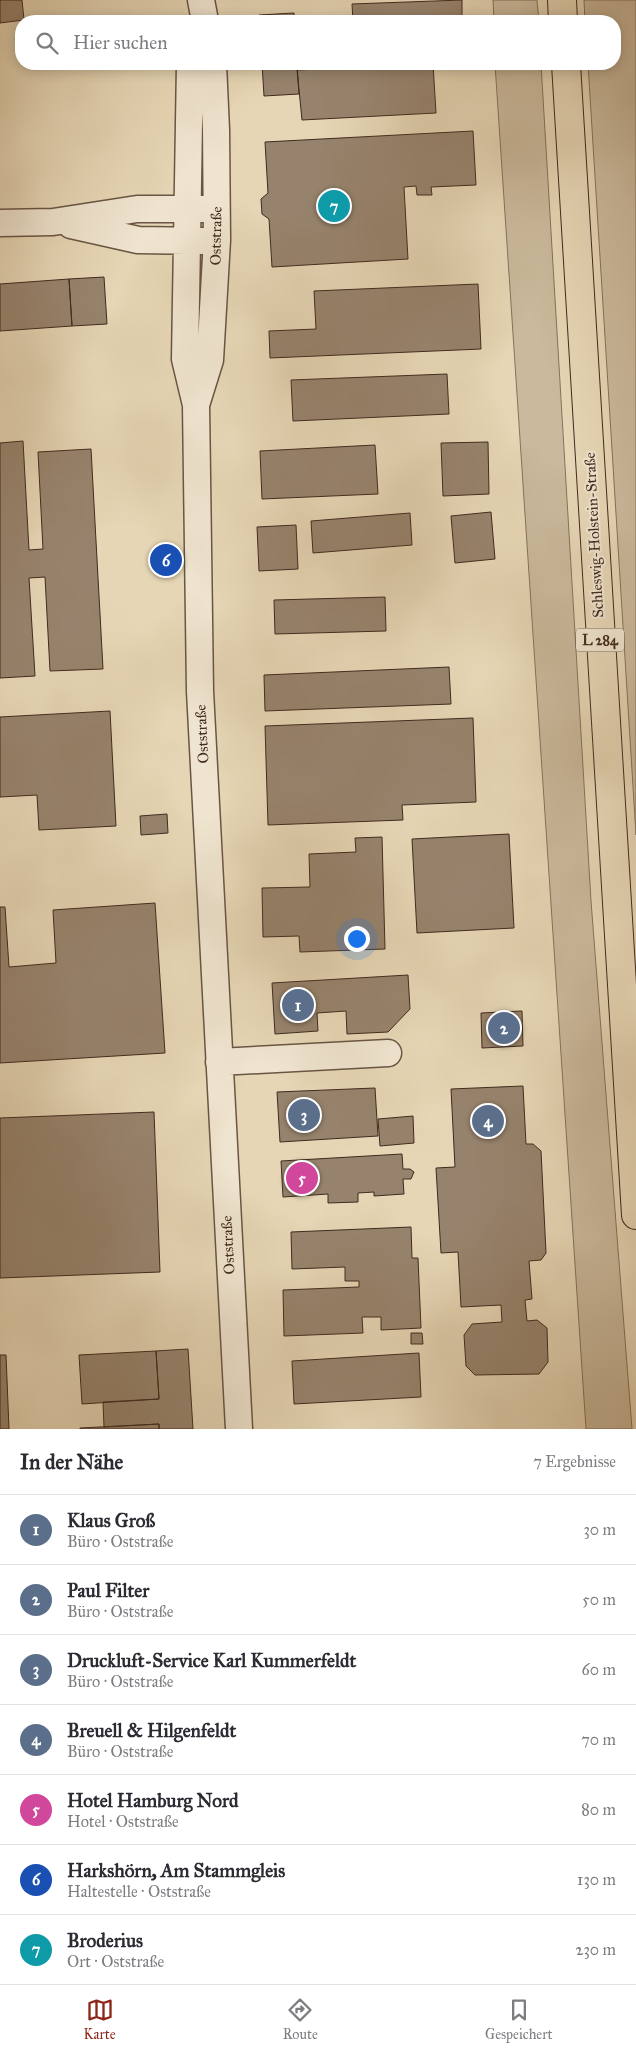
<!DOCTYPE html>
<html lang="de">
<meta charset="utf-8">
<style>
body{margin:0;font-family:"IM FELL Great Primer",serif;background:#f2f2f3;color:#2b2b33}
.you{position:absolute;left:356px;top:938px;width:18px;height:18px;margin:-12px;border:4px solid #fff;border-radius:50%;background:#1a73e8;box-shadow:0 0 0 8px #1a73e833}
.badge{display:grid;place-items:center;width:32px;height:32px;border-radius:50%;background:#8f2418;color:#fff;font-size:16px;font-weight:700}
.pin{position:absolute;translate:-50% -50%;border:2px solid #fff;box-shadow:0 1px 5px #0006}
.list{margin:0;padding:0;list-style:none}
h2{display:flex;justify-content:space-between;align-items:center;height:65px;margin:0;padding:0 20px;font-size:21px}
h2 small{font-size:16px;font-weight:400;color:#7c7c81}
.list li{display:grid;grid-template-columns:32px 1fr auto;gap:15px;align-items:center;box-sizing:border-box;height:70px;padding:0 20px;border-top:1px solid #e1e1e2}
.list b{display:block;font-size:19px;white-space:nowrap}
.list p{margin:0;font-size:16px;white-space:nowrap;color:#7c7c81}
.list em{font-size:16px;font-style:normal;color:#7c7c81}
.icon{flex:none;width:28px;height:28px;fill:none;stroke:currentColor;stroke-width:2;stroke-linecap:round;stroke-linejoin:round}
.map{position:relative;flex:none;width:636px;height:1429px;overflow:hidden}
.search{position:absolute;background:#fff;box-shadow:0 2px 12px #0003;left:15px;right:15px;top:15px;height:55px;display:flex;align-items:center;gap:12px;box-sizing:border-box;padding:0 18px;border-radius:20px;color:#7c7c81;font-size:19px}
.sheet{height:555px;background:#fff}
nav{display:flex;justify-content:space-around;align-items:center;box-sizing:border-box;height:70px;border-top:1px solid #e1e1e2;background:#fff;font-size:14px;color:#7c7c81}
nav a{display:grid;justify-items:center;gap:2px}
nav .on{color:#8f2418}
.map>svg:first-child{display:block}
.green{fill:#cab99c;stroke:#86725e}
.building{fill:#97836d;stroke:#412a1f}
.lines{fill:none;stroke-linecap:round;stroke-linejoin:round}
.minor-casing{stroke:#6a5544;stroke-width:29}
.major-casing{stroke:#412a1f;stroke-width:30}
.minor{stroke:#efe4cf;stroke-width:26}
.major{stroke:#e6d6b5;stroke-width:28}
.labels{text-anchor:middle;stroke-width:4;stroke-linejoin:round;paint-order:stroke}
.shield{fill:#efe4cf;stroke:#756254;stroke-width:1}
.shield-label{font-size:14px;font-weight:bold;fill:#412a1f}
.street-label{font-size:15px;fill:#412a1f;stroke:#efe4cf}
</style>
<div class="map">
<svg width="636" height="1429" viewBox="0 0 636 1429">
<rect width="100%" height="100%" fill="#e6d6b5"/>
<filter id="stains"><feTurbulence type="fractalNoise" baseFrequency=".004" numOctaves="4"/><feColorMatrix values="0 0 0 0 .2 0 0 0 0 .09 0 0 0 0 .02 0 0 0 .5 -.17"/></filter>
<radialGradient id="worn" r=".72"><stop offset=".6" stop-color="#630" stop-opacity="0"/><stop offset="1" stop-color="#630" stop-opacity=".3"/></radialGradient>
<path class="green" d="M 493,0 L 537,0 L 539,21 L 494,21 Z
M 584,0 L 636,0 L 636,835 L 588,64 L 615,64 L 615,21 L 585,21 Z
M 495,64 L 541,64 L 591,901 L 632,1429 L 586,1429 Z"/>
<path class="building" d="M 0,0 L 22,0 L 24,20 L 0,23 Z
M 462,0 L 462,21 L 353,21 L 352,4 Z
M 294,13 L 294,21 L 260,21 L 259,15 Z
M 262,64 L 297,64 L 299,94 L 264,96 Z
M 433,64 L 436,113 L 302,120 L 297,70 Z
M 473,131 L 476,185 L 431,187 L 432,195 L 417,195 L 416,186 L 404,187 L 408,259 L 272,267 L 269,219 L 262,214 L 261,199 L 268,193 L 265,142 Z
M 104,277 L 107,324 L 72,326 L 69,279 Z
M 69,279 L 72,326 L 0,331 L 0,284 Z
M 478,284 L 481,349 L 270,358 L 269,331 L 316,329 L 314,291 Z
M 447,374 L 449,414 L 293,421 L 291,380 Z
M 23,441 L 29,550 L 43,549 L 38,452 L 91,449 L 103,669 L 50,671 L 45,577 L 29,578 L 35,676 L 0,678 L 0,443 Z
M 488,442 L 489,494 L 443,496 L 441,443 Z
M 375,445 L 378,494 L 262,499 L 260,451 Z
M 491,512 L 495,559 L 455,563 L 451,516 Z
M 410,513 L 412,545 L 313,553 L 311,521 Z
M 296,525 L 298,569 L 259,571 L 257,527 Z
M 385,597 L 386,631 L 275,634 L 274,600 Z
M 449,667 L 451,704 L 265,711 L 264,675 Z
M 110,711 L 116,826 L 39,830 L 37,795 L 0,797 L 0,717 Z
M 473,718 L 476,802 L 402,805 L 403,820 L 268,825 L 265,726 Z
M 167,814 L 168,833 L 141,835 L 140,816 Z
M 509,834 L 514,928 L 417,933 L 412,839 Z
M 382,837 L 385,949 L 300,952 L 299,936 L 263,937 L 262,888 L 310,887 L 309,854 L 356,852 L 355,838 Z
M 155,903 L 165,1053 L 0,1063 L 0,907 L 5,907 L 9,967 L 56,963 L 53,910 Z
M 408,975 L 410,1009 L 388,1032 L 347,1034 L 346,1011 L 317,1013 L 318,1031 L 275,1034 L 272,983 Z
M 522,1011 L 523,1046 L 482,1048 L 481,1013 Z
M 523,1086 L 526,1144 L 533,1144 L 541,1151 L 546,1253 L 541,1260 L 529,1261 L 532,1299 L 525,1300 L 527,1321 L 537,1320 L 547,1328 L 548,1362 L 539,1374 L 475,1375 L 466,1366 L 464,1335 L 472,1324 L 502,1322 L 501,1305 L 461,1307 L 458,1252 L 441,1253 L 436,1168 L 455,1167 L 451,1089 Z
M 375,1088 L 378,1136 L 280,1142 L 277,1092 Z
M 154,1112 L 160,1272 L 0,1278 L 0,1118 Z
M 413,1116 L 414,1143 L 380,1146 L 378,1119 Z
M 402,1154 L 403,1169 L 410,1169 L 414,1172 L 411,1179 L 403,1179 L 404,1194 L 374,1196 L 374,1192 L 358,1193 L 358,1202 L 328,1203 L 328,1194 L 283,1197 L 281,1161 Z
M 411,1227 L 412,1258 L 418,1258 L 421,1328 L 381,1330 L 381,1317 L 362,1317 L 363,1333 L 284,1336 L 283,1290 L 359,1287 L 359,1281 L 345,1281 L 345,1267 L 292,1269 L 291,1232 Z
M 411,1333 L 422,1333 L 423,1344 L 411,1344 Z
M 188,1349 L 193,1429 L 159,1429 L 159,1424 L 104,1427 L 103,1402 L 159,1399 L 156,1351 Z
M 156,1351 L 159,1399 L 82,1404 L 79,1355 Z
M 419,1353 L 421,1397 L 294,1404 L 292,1361 Z
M 0,1355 L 6,1355 L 9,1429 L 0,1429 Z
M 159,1424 L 159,1429 L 80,1429 L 80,1428 Z"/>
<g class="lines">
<defs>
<path id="minor" d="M 201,0 L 205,21
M 190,64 L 185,359 L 196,405 L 200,691 L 239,1429
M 0,223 L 53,222 L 137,209 L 203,209
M 71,225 L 138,240 L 203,241
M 196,405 L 210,360 L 217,240 L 216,130 L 213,64
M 219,1062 L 388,1053"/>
<path id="major" d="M 562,0 L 563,21
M 566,64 L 636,1215"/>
</defs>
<use href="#minor" class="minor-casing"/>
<use href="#major" class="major-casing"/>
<use href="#minor" class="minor"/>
<use href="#major" class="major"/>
</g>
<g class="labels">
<rect class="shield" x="576" y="628.5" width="48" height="23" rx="4"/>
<g class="shield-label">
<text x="600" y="645">L 284</text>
</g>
<g class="street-label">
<text transform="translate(216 236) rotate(-89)" y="5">Oststraße</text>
<text transform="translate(594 535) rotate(-93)" y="5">Schleswig-Holstein-Straße</text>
<text transform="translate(202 734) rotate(-93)" y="5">Oststraße</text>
<text transform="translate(228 1245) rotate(-93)" y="5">Oststraße</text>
</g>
</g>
<rect width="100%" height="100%" filter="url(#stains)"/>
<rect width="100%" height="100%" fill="url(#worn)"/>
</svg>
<div class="you"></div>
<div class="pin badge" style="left:298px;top:1005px;background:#5c6f8a">1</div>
<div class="pin badge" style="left:504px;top:1028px;background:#5c6f8a">2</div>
<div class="pin badge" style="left:304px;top:1115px;background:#5c6f8a">3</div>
<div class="pin badge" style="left:488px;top:1121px;background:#5c6f8a">4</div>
<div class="pin badge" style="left:302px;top:1178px;background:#d1479c">5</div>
<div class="pin badge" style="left:166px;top:560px;background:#1a4fb4">6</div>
<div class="pin badge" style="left:334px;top:206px;background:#0f9aa8">7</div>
<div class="search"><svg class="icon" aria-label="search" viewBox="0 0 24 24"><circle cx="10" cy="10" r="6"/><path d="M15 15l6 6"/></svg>Hier suchen</div>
</div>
<section class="sheet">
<h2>In der Nähe<small>7 Ergebnisse</small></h2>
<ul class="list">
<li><span class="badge" style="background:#5c6f8a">1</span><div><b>Klaus Groß</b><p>Büro · Oststraße</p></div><em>30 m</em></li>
<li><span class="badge" style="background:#5c6f8a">2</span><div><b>Paul Filter</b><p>Büro · Oststraße</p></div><em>50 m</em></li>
<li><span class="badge" style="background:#5c6f8a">3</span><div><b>Druckluft-Service Karl Kummerfeldt</b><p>Büro · Oststraße</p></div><em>60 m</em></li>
<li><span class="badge" style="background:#5c6f8a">4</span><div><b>Breuell &amp; Hilgenfeldt</b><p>Büro · Oststraße</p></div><em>70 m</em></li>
<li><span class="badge" style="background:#d1479c">5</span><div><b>Hotel Hamburg Nord</b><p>Hotel · Oststraße</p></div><em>80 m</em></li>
<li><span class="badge" style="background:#1a4fb4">6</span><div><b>Harkshörn, Am Stammgleis</b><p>Haltestelle · Oststraße</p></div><em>130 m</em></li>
<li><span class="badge" style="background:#0f9aa8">7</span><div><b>Broderius</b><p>Ort · Oststraße</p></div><em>230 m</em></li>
</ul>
</section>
<nav>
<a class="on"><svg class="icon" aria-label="map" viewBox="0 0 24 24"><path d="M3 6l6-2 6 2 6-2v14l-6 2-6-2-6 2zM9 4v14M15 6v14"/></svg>Karte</a>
<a><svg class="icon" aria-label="directions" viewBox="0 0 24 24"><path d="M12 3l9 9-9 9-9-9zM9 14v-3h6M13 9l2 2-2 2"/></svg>Route</a>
<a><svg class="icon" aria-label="saved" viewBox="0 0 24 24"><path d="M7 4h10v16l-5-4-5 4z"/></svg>Gespeichert</a>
</nav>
